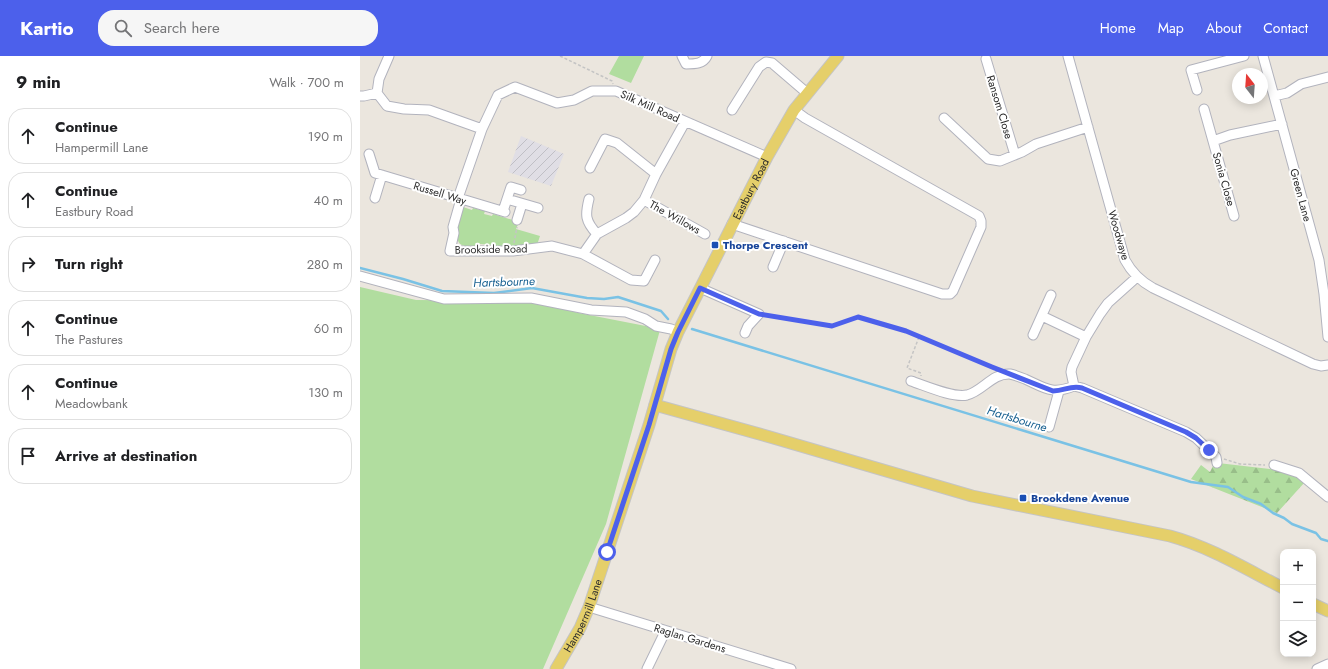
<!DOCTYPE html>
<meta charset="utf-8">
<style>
body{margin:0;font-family:Jost,sans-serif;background:#f6f6f6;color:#202124}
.controls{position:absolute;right:12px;bottom:12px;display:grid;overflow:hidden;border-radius:8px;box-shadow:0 2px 10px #0003}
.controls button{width:36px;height:36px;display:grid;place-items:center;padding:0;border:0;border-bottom:1px solid #e0e0e0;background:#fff;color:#202124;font:20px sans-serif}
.compass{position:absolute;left:872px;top:12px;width:36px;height:36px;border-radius:50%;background:#fff;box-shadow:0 2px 10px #0003;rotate:343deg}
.stop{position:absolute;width:12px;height:12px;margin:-9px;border:3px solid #4c60eb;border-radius:50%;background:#fff}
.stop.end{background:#4c60eb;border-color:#fff;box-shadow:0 1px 4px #0008}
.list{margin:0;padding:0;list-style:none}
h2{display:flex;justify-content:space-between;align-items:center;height:52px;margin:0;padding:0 16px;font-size:17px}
h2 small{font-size:13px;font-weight:400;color:#757577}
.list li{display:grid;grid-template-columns:26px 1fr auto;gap:12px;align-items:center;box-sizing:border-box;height:56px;margin:0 8px 8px;padding:0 8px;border:1px solid #e0e0e0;border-radius:16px}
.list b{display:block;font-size:15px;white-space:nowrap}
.list p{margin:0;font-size:13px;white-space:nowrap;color:#757577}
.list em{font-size:13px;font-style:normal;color:#757577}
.icon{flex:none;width:22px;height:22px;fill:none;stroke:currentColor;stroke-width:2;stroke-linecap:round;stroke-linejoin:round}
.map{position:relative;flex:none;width:968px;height:613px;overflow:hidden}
header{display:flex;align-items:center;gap:24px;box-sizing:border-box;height:56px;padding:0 20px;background:#4c60eb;color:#fff}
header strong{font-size:19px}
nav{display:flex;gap:22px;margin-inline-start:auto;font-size:14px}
.search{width:280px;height:36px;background:#f6f6f6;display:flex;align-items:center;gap:10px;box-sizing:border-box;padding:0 14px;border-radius:16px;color:#757577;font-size:15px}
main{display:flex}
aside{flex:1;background:#fff}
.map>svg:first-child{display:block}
.industrial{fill:url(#industrial-furrows)}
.grass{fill:#b1dd9f}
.forest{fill:url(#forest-firs)}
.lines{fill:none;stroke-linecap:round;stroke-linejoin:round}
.stream{stroke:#7ac2e5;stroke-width:2.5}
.minor-casing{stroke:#b2b3bd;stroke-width:11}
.major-casing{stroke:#c4c4c4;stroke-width:13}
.path{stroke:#c4c4c4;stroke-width:1.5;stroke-dasharray:3 2;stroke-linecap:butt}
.minor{stroke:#fff;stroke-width:9}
.major{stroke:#e5cf6a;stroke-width:11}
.route{stroke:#4c60eb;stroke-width:5}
.transit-dot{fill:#1a4fb4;stroke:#fff;stroke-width:1.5}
.labels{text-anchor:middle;stroke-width:4;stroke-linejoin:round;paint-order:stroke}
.street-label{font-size:11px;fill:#2b2b2b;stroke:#fff}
.transit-label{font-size:11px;font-weight:bold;fill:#164399;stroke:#fff;text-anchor:start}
.water-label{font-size:12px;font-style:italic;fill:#196191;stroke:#fff}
</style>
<header>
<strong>Kartio</strong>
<div class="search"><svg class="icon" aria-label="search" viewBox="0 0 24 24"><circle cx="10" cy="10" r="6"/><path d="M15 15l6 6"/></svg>Search here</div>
<nav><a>Home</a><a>Map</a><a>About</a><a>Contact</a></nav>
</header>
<main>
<aside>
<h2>9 min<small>Walk · 700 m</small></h2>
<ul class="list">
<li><svg class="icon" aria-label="ahead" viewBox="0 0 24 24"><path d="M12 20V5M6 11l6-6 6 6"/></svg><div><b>Continue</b><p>Hampermill Lane</p></div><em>190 m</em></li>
<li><svg class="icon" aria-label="ahead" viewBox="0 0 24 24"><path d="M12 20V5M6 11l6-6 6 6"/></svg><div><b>Continue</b><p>Eastbury Road</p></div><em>40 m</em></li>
<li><svg class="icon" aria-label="right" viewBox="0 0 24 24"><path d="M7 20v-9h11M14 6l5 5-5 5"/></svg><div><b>Turn right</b></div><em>280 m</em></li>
<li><svg class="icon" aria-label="ahead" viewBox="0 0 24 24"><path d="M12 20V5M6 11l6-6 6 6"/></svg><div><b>Continue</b><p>The Pastures</p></div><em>60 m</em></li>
<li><svg class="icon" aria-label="ahead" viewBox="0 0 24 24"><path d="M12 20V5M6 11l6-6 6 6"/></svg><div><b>Continue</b><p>Meadowbank</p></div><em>130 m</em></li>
<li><svg class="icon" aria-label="arrive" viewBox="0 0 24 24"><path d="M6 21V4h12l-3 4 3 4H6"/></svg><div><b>Arrive at destination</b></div></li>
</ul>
</aside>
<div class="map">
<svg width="968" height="613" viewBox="0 0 968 613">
<defs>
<pattern id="industrial-furrows" width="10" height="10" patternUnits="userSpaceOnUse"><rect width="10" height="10" fill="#e0dee5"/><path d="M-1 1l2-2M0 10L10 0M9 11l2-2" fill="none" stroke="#c0bfc5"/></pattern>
<pattern id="forest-firs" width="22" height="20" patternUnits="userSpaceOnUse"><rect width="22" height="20" fill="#b1dd9f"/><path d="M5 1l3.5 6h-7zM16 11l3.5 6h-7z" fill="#98be89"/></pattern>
</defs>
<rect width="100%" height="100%" fill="#ebe6de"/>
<path class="industrial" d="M 161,80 L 204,98 L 191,130 L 148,116 Z"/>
<path class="grass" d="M 259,0 L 284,0 L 271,27 L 249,18 Z
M 103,151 L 112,154 L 113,152 L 125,155 L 124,158 L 132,160 L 133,158 L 159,166 L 156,173 L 180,180 L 177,189 L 157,190 L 156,193 L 134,192 L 134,189 L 120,188 L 118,191 C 104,190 94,192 99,174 L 96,172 Z
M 0,231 L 56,244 L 172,245 L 219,257 L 296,272 L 300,274 L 246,468 L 183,613 L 0,613 Z"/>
<path class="forest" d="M 858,407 L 919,414 L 932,417 L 944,427 L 917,457 L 831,423 L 841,409 L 850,416 L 854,408 Z"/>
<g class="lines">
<path class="stream" d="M 0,212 L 43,223 L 82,235 L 134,237 L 172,232 L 227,242 L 244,243 L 258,241 L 301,255 L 308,263
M 332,273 L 831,426 L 868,431 L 883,441 L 901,448 L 913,457 L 924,462 L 932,468 L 956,477 L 961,483 L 968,485"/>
<defs>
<path id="minor" d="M 29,0 L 19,23 L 17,37 L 27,50 L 44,53 L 69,54 L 122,73
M 322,0 L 326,8 C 335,8 343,8 347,0
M 708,0 L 765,204 C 772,217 780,225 793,232 L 953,308 L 961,310 L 968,309
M 903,0 L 959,204 L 964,238 L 968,281
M 626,3 L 655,99
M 837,34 L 831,14 L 884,0
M 0,40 L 4,40 L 17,37
M 914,40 L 927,37 L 941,28 L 968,21
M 844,53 L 874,160
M 372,54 L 399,11 L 406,6 L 412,7 L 447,37
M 584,62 L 628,103 L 640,105 L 662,96 L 676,88 L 728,71
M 853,85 L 870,79 L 922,68
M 9,98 L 15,117 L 145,156
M 230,112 L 245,83 L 257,87 L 296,118
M 15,142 L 22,119
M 98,142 L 122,73 L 138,39 L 155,31 L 197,47 L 214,44 L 232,35 L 256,35 L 407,101
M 101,143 L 93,171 L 94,177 L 90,195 L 153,195 L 192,190 L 223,198 L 271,224 L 284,225 L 295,204
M 147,143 L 178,152
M 229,143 C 225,159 225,165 237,178
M 284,144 L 345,178
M 143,155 L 151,131 L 161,134
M 157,164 L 162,148
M 372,168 L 582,238 L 590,238 L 593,235 L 621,171 L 621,165 L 619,160 L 445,62 L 434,54
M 223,198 L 237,178 L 266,162 L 274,156 L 284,144 L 296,118 L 325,66
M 413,211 L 424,185
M 0,220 L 84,243 L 171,242 L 231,254 L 266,256 L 285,263 L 296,270 L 311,273 L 318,276
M 340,232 L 399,258 L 388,270 L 385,277
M 682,260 L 726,281
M 673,279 L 691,239
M 551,325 C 566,330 593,342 607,339 C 623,335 632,317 650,318 C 655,319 660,321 665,323 C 685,332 692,339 714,330
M 714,330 L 722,332 L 826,376 L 836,382 L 856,401 L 857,407
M 714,330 L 711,316 L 712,311 L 726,281 L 740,258 L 748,247 L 777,221
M 689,371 L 699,335
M 914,409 L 939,417 L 968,441
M 229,551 L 431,613
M 287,613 L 303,580 L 304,574
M 957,613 L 968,608"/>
<g id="major">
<path d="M 295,349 L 410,381 L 612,440 L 810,480 C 850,491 886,513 923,532"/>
<path d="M 953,548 L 968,555"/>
<path id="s1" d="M 196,613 L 220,572 L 229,551 L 289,369 L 311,293 L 318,276 L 407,101 L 434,54 L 478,0"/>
</g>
</defs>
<use href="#minor" class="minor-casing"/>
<use href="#major" class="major-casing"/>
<path class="path" d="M 200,0 L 252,25 L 253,28
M 154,187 L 157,171
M 408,260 L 472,270 L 498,261 L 545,275 L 634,312
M 559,281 L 547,312 L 561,317 L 561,320
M 864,403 L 880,408 L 905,409"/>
<use href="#minor" class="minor"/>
<use href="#major" class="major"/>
</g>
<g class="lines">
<path class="route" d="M 247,496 L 289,369 L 311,293 L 318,276 L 340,232 L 399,258 L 472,270 L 498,261 L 546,275 L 632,311 L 693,335 C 705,335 710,329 722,332 L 826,376 L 836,382 L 849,394"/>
</g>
<g class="transit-dot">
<rect x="351" y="185" width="8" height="8" rx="2"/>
<rect x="659" y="438" width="8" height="8" rx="2"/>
</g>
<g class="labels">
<g class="street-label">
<text transform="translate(290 50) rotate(24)" y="4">Silk Mill Road</text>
<text transform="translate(640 51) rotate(73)" y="4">Ransom Close</text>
<text transform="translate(864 123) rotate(74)" y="4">Sonia Close</text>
<text dy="4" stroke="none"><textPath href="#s1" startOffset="520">Eastbury Road</textPath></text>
<text transform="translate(80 137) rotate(17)" y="4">Russell Way</text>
<text transform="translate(941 139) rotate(75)" y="4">Green Lane</text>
<text transform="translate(315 161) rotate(29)" y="4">The Willows</text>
<text transform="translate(759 179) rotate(74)" y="4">Woodwaye</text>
<text transform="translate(131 193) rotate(-1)" y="4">Brookside Road</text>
<text dy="4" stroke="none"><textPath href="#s1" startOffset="60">Hampermill Lane</textPath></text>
<text transform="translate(330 582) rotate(17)" y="4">Raglan Gardens</text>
</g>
<g class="transit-label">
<text x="363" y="193">Thorpe Crescent</text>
<text x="671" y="446">Brookdene Avenue</text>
</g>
<g class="water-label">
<text transform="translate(144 226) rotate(-2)" y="4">Hartsbourne</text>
<text transform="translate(657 363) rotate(17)" y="4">Hartsbourne</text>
</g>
</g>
</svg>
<div class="controls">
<button>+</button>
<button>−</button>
<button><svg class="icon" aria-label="layers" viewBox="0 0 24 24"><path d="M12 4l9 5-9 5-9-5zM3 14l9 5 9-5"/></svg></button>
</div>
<svg class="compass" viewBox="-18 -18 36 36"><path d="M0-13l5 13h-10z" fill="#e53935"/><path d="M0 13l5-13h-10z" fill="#757577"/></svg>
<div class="stop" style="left:247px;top:496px"></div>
<div class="stop end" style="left:849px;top:394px"></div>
</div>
</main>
